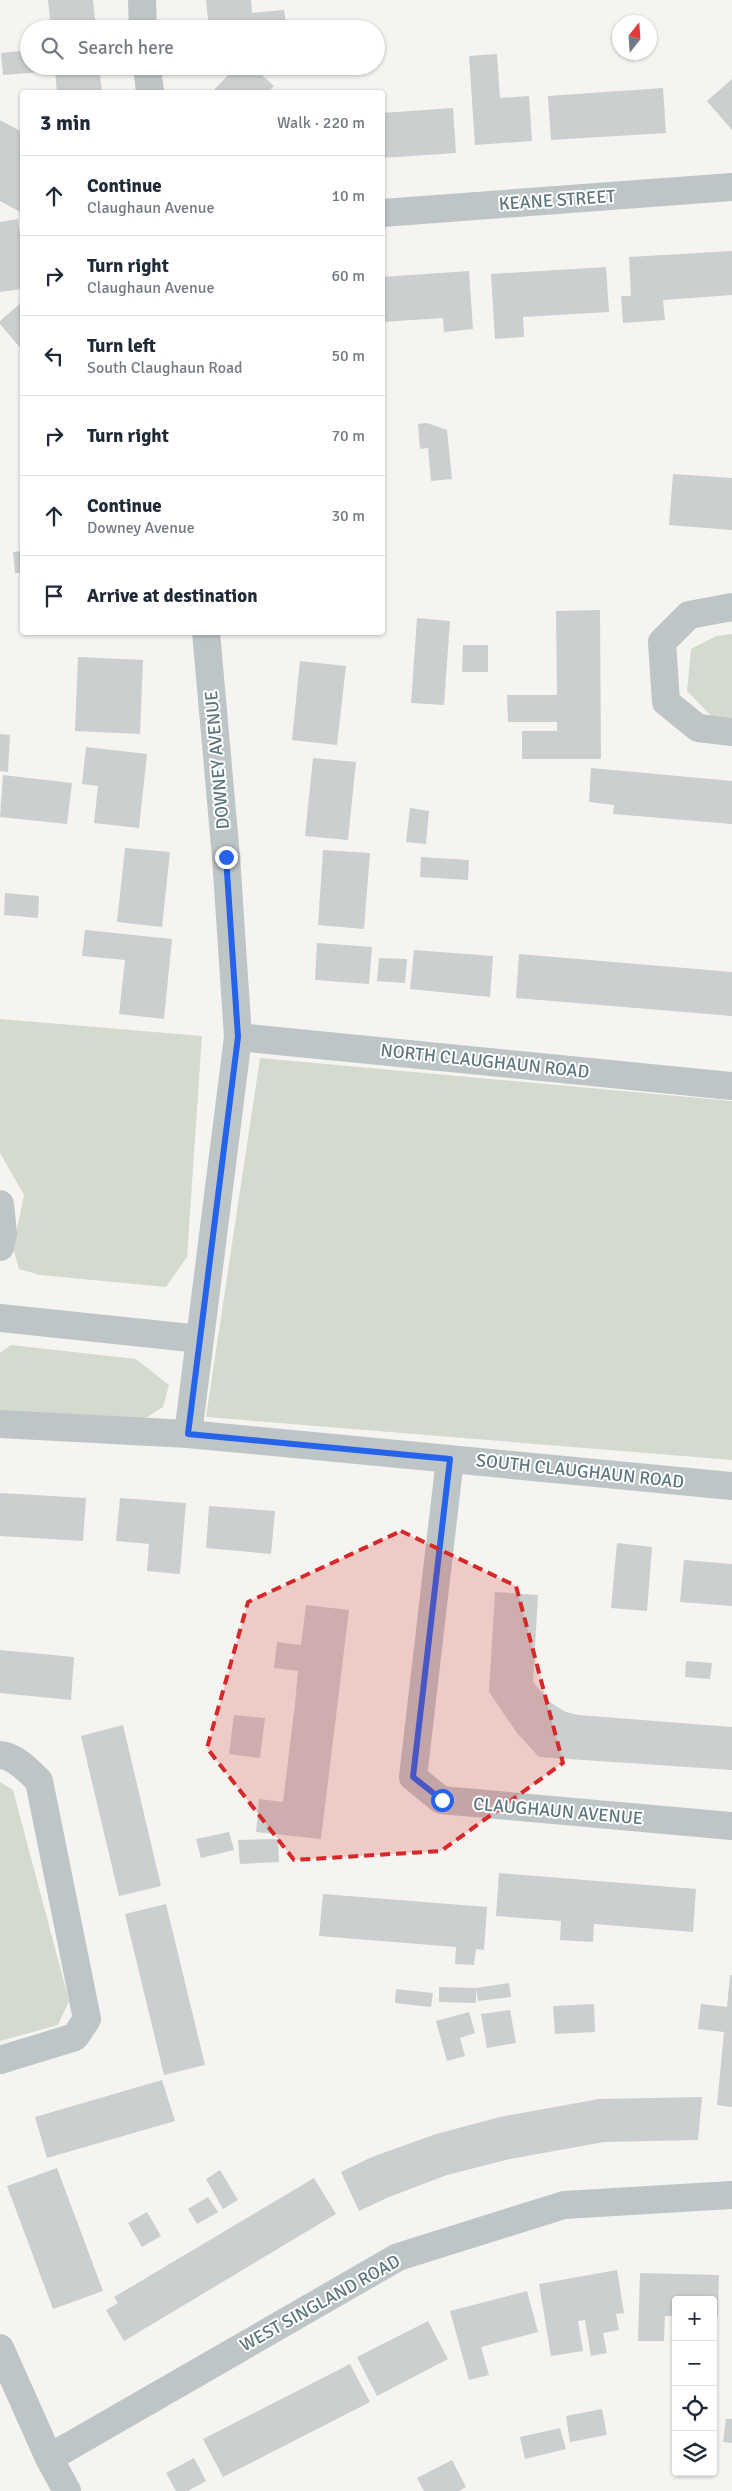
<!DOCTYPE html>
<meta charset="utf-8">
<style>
body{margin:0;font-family:Signika,sans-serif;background:#f2f2f3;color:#1f2937}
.controls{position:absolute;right:15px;bottom:15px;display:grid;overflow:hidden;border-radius:5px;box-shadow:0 1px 4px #0004}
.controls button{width:45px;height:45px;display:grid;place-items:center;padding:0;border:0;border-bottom:1px solid #e0e1e3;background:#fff;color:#1f2937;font:25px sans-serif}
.compass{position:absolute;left:612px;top:15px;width:45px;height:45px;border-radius:50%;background:#fff;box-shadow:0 1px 4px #0004;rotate:17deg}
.stop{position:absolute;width:15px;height:15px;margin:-11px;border:4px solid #2563eb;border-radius:50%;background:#fff}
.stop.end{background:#2563eb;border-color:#fff;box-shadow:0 1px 5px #0008}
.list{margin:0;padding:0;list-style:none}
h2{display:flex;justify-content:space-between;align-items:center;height:65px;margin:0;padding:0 20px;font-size:21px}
h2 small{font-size:16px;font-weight:400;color:#747a83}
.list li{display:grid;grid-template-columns:32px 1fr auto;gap:15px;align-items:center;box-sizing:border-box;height:80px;padding:0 20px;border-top:1px solid #e0e1e3}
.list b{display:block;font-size:19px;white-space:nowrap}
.list p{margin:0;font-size:16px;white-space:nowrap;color:#747a83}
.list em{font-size:16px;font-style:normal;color:#747a83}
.icon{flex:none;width:28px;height:28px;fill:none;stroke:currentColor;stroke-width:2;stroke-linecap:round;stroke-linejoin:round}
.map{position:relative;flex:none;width:732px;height:2491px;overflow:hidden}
.search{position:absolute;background:#fff;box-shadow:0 1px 4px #0004;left:20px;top:20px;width:365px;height:55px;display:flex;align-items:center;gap:12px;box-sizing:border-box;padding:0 18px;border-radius:28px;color:#747a83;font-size:19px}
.panel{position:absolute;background:#fff;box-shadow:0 1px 4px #0004;left:20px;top:90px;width:365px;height:545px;border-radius:5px}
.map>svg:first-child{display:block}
.green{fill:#d5dacf}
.building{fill:#cbcfd0}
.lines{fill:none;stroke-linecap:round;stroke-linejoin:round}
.street{stroke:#bec5c7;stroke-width:28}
.route{stroke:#2563eb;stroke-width:6}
.marked{fill:#d62828;fill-opacity:0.2;stroke:#d62828;stroke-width:4;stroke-dasharray:10 6;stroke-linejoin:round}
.labels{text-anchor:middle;stroke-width:4;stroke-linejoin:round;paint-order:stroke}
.street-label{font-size:18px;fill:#5d767e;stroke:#fff}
</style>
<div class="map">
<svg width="732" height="2491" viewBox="0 0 732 2491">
<rect width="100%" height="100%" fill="#f5f4f0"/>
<path class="green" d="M 732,634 L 732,722 L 716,721 L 687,691 L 691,649 L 716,636 Z
M 0,1019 L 202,1036 L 187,1257 L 166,1287 L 40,1275 L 19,1269 L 13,1248 L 24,1195 L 0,1153 Z
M 260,1058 L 732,1101 L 732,1460 L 206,1417 Z
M 11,1345 L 136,1359 L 169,1385 L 163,1407 L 138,1423 L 4,1414 L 0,1410 L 0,1353 Z
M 0,1782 L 13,1790 L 69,2001 L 58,2025 L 0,2041 Z"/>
<path class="building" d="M 48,0 L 93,0 L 96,29 L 51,29 Z
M 206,0 L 251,0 L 252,13 L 284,10 L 287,29 L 209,29 Z
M 29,50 L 29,66 L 99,66 L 102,92 L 57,92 L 55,71 L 3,75 L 1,53 Z
M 497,54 L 500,98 L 529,96 L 532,141 L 475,145 L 469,56 Z
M 237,66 L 252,66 L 274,86 L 268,92 L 212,92 Z
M 732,79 L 732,130 L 707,101 Z
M 663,88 L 666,133 L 551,140 L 548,96 Z
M 453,108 L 456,153 L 382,158 L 382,113 Z
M 0,120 L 22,132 L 22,213 L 0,201 Z
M 18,219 L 22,250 L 22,289 L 0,292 L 0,222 Z
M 732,251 L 732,295 L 663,300 L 665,320 L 623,323 L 621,296 L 631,296 L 629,257 Z
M 606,267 L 609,312 L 523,317 L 524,337 L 495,339 L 491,274 Z
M 469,271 L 473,329 L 444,332 L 443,318 L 382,322 L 382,277 Z
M 22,302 L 22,350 L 0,324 L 0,321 Z
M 427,423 L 447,430 L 452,479 L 431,481 L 428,448 L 420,449 L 418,424 Z
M 673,474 L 732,478 L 732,530 L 669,525 Z
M 22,551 L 22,573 L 15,573 L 13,552 Z
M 600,610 L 601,759 L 522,759 L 522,731 L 557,731 L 557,722 L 508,722 L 507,695 L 557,695 L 556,611 Z
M 417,618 L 450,621 L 444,705 L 411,703 Z
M 463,645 L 488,645 L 488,672 L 462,672 Z
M 78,657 L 143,660 L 140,734 L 75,731 Z
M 300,661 L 346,666 L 337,745 L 292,740 Z
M 0,734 L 10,735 L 8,772 L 0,771 Z
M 86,747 L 147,754 L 139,828 L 94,823 L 98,786 L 82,784 Z
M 313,758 L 356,762 L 348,840 L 305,836 Z
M 591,768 L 732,781 L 732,824 L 613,814 L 614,805 L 589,802 Z
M 3,775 L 72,783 L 67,824 L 0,817 Z
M 410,808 L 429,811 L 426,844 L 406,842 Z
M 125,848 L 170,852 L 162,927 L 117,922 Z
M 323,850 L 370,853 L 364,929 L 318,925 Z
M 421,857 L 469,860 L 468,880 L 420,877 Z
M 5,893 L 39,896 L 38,918 L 4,915 Z
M 85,930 L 172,939 L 164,1019 L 119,1014 L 125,960 L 82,956 Z
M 317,943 L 372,947 L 369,984 L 315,980 Z
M 414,950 L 493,956 L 490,997 L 410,989 Z
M 519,954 L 732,972 L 732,1016 L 516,998 Z
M 379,958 L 407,959 L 405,983 L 377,981 Z
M 0,1493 L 86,1498 L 83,1541 L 0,1536 Z
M 120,1498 L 186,1503 L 180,1574 L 147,1571 L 149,1544 L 116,1541 Z
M 209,1506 L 275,1511 L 271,1554 L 206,1548 Z
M 617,1543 L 652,1547 L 647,1611 L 611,1608 Z
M 684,1560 L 732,1564 L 732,1606 L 680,1602 Z
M 495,1592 L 538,1595 L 533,1682 L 551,1703 L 566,1712 L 578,1715 L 732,1727 L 732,1770 L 539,1757 L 517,1733 L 489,1692 Z
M 306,1605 L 349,1610 L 321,1839 L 256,1832 L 259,1799 L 283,1802 L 295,1704 L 298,1671 L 274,1668 L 277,1642 L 301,1645 Z
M 0,1650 L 74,1657 L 71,1700 L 0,1693 Z
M 686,1661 L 712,1663 L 710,1679 L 685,1677 Z
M 234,1715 L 265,1718 L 260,1758 L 229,1754 Z
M 123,1725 L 161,1886 L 119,1896 L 81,1736 Z
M 229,1832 L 234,1850 L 201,1858 L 196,1839 Z
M 278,1839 L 279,1862 L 240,1864 L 238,1840 Z
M 499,1873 L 696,1889 L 693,1932 L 594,1924 L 593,1942 L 560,1940 L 561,1921 L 496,1916 Z
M 323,1894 L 487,1907 L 484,1950 L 476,1949 L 474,1965 L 455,1964 L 456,1947 L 319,1936 Z
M 166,1904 L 205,2065 L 164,2075 L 125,1914 Z
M 730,1975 L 732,1975 L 732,2107 L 717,2105 L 724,2032 L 698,2029 L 701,2004 L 727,2007 Z
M 509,1983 L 511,1997 L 478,2001 L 476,1988 L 476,2003 L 439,2002 L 439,1987 L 476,1988 Z
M 396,1989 L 433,1993 L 431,2007 L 395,2003 Z
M 594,2004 L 595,2032 L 555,2034 L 553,2006 Z
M 510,2010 L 516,2043 L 487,2048 L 481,2014 Z
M 469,2012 L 475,2033 L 460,2038 L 465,2056 L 447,2061 L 436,2021 Z
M 162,2080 L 175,2121 L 47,2158 L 35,2117 Z
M 702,2097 L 698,2140 L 604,2142 L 510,2159 L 447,2175 L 389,2197 L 359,2211 L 341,2172 L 372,2157 L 436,2134 L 500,2117 L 599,2099 Z
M 57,2168 L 103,2291 L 53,2309 L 7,2186 Z
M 220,2170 L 238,2200 L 223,2209 L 206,2179 Z
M 314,2178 L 336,2214 L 124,2341 L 106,2310 L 118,2303 L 114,2297 Z
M 208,2197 L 218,2212 L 197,2224 L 188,2209 Z
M 147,2212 L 161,2236 L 142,2247 L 128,2223 Z
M 617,2270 L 624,2313 L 616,2314 L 619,2330 L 603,2333 L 607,2353 L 591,2356 L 585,2320 L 578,2321 L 583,2351 L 551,2356 L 539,2284 Z
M 640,2273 L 719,2275 L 718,2317 L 713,2317 L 713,2300 L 676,2300 L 676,2316 L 665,2316 L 664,2341 L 638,2341 Z
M 527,2291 L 538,2332 L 481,2347 L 489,2375 L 469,2380 L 450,2311 Z
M 428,2321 L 448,2359 L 377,2396 L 357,2357 Z
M 350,2364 L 370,2402 L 223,2477 L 203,2439 Z
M 713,2403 L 717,2403 L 715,2439 L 713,2439 Z
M 602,2409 L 607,2435 L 570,2442 L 566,2416 Z
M 726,2419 L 732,2419 L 732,2443 L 723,2442 Z
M 560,2428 L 566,2449 L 525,2459 L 520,2437 Z
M 194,2458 L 206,2481 L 188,2491 L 176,2491 L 166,2473 Z
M 452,2460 L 466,2487 L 459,2491 L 424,2491 L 417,2478 Z"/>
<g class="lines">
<path class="street" d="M 142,0 L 143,29
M 147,66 L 150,92
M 382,213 L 732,187
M 732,607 L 689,615 L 662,642 L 666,702 L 698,728 L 732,732
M 238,1037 L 732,1086
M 0,1204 L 3,1233 L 0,1247
M 0,1318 L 200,1339
M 0,1424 L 188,1434 L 732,1486
M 188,1434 L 238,1037 L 226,857 L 206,632
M 450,1459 L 413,1777 L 441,1800 L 732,1826
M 0,1755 C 15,1756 29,1771 39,1781 L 87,2019 L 75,2037 L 0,2060
M 0,2348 L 49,2458 L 67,2491
M 49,2458 L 398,2257 L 564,2205 L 732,2195"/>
</g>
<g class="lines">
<path class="route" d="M 226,857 L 238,1037 L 188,1434 L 450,1459 L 413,1777 L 442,1800"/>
</g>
<path class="marked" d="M 401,1531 L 516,1586 L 563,1763 L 441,1851 L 294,1860 L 207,1748 L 248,1602 Z"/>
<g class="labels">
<g class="street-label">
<text transform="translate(557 200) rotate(-4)" y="6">KEANE STREET</text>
<text transform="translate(217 760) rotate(-95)" y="6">DOWNEY AVENUE</text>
<text transform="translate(485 1061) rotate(6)" y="6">NORTH CLAUGHAUN ROAD</text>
<text transform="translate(580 1471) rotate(6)" y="6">SOUTH CLAUGHAUN ROAD</text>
<text transform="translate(558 1811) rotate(5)" y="6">CLAUGHAUN AVENUE</text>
<text transform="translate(320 2303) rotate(-29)" y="6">WEST SINGLAND ROAD</text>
</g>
</g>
</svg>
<div class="controls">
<button>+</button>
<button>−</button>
<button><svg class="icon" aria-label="locate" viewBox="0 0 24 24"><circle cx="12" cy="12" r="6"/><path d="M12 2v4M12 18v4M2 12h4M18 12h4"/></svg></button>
<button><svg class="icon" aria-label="layers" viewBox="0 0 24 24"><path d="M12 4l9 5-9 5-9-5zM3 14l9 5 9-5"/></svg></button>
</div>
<svg class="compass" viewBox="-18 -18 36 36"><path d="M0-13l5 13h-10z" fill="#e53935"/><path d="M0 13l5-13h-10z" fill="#747a83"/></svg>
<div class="stop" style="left:442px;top:1800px"></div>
<div class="stop end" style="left:226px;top:857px"></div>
<div class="search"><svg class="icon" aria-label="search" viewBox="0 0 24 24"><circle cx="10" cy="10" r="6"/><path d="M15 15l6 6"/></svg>Search here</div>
<section class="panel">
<h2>3 min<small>Walk · 220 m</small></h2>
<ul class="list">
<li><svg class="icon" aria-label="ahead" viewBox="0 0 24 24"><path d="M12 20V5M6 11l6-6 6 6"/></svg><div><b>Continue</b><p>Claughaun Avenue</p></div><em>10 m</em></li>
<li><svg class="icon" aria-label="right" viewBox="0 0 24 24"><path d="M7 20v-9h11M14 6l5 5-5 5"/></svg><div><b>Turn right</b><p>Claughaun Avenue</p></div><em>60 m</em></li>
<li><svg class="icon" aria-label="left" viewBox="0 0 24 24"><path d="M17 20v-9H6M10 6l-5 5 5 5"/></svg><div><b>Turn left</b><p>South Claughaun Road</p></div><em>50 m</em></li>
<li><svg class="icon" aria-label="right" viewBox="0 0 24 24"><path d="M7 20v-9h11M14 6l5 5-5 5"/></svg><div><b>Turn right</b></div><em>70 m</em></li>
<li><svg class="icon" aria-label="ahead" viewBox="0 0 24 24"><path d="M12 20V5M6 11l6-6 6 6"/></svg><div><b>Continue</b><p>Downey Avenue</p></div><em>30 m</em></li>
<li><svg class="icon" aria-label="arrive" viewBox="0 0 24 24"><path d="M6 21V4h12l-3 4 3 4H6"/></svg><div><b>Arrive at destination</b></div></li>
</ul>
</section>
</div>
